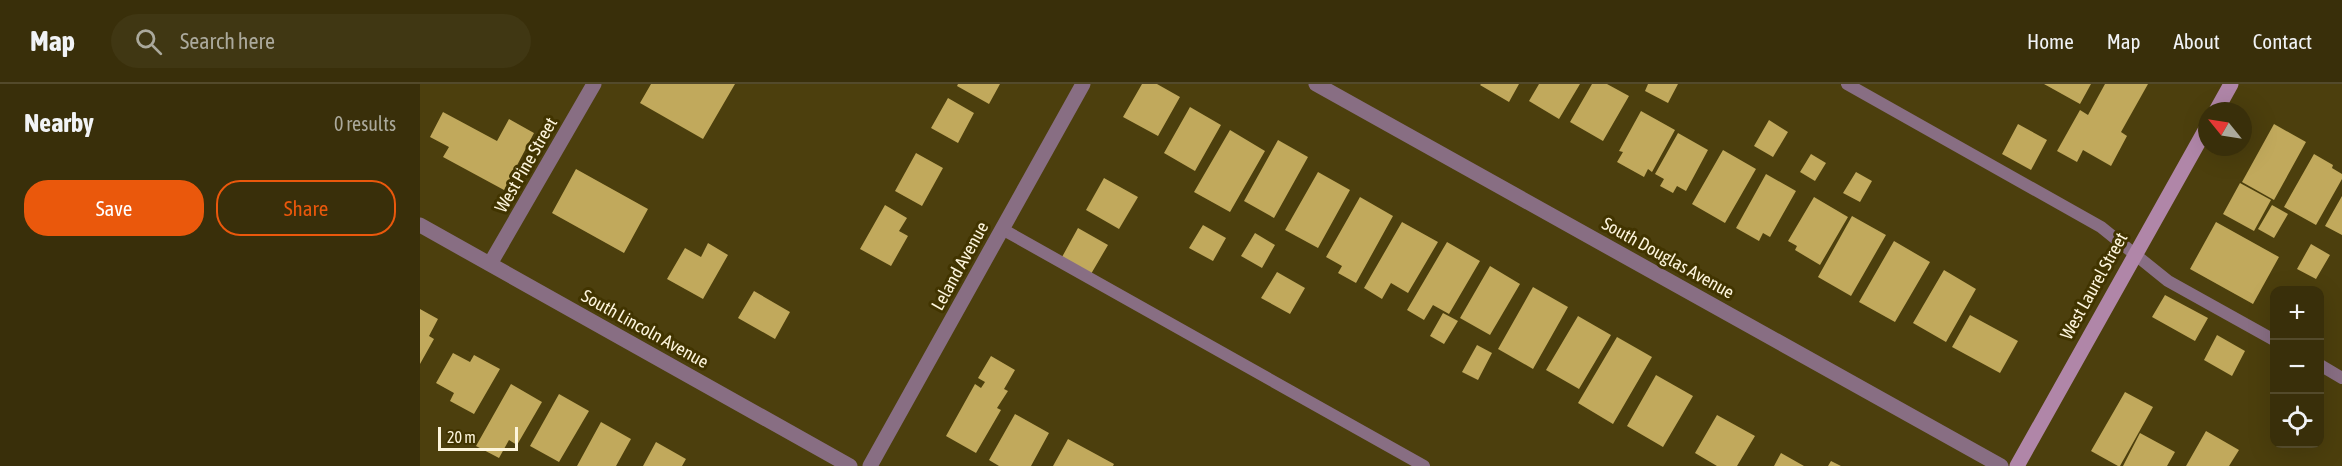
<!DOCTYPE html>
<meta charset="utf-8">
<style>
body{margin:0;font-family:"Asap Condensed",sans-serif;background:#403713;color:#f1f3f6}
.controls{position:absolute;right:18px;bottom:18px;display:grid;overflow:hidden;border-radius:12px;box-shadow:0 6px 24px #0002}
.controls button{width:54px;height:54px;display:grid;place-items:center;padding:0;border:0;border-bottom:2px solid #534a2b;background:#392f0a;color:#f1f3f6;font:30px sans-serif}
.compass{position:absolute;left:1778px;top:18px;width:54px;height:54px;border-radius:50%;background:#392f0a;box-shadow:0 6px 24px #0002;rotate:300deg}
.scale{position:absolute;left:18px;bottom:15px;width:80px;box-sizing:border-box;padding-left:6px;border:3px solid #fdf5dc;border-top:0;font-size:16px;line-height:21px;white-space:nowrap;color:#fdf5dc;-webkit-text-stroke:4px #413400;paint-order:stroke}
.list{margin:0;padding:0;list-style:none}
h2{display:flex;justify-content:space-between;align-items:center;height:78px;margin:0;padding:0 24px;font-size:26px}
h2 small{font-size:20px;font-weight:400;color:#aba99c}
.actions{display:flex;gap:12px;padding:18px 24px}
.actions a{flex:1;padding:14px 0;border:2px solid #ea580c;border-radius:24px;text-align:center;font-size:21px;color:#ea580c}
.actions .main{background:#ea580c;color:#fff}
.icon{flex:none;width:33px;height:33px;fill:none;stroke:currentColor;stroke-width:2;stroke-linecap:round;stroke-linejoin:round}
.map{position:relative;flex:none;width:1922px;height:382px;overflow:hidden}
header{display:flex;align-items:center;gap:36px;box-sizing:border-box;height:84px;padding:0 30px;background:#392f0a;border-bottom:2px solid #534a2b}
header strong{font-size:28px}
nav{display:flex;gap:33px;margin-inline-start:auto;font-size:21px}
.search{width:420px;height:54px;background:#403713;display:flex;align-items:center;gap:15px;box-sizing:border-box;padding:0 21px;border-radius:33px;color:#aba99c;font-size:22px}
main{display:flex}
aside{flex:1;background:#392f0a}
.map>svg:first-child{display:block}
.building{fill:#c1a95c}
.lines{fill:none;stroke-linecap:round;stroke-linejoin:round}
.lane{stroke:#886e83;stroke-width:12}
.street{stroke:#886e83;stroke-width:15}
.secondary{stroke:#b086a8;stroke-width:15}
.labels{text-anchor:middle;stroke-width:6;stroke-linejoin:round;paint-order:stroke}
.street-label{font-size:18px;fill:#fdf5dc;stroke:#413400}
</style>
<header>
<strong>Map</strong>
<div class="search"><svg class="icon" aria-label="search" viewBox="0 0 24 24"><circle cx="10" cy="10" r="6"/><path d="M15 15l6 6"/></svg>Search here</div>
<nav><a>Home</a><a>Map</a><a>About</a><a>Contact</a></nav>
</header>
<main>
<aside>
<h2>Nearby<small>0 results</small></h2>
<ul class="list">
</ul>
<div class="actions"><a class="main">Save</a><a>Share</a></div>
</aside>
<div class="map">
<svg width="1922" height="382" viewBox="0 0 1922 382">
<rect width="100%" height="100%" fill="#4c3f0d"/>
<path class="building" d="M 231,0 L 315,0 L 283,55 L 220,19 Z
M 538,0 L 580,0 L 569,20 L 537,2 Z
M 722,0 L 737,0 L 760,13 L 738,52 L 703,33 Z
M 1061,0 L 1099,0 L 1089,18 L 1060,1 Z
M 1119,0 L 1160,0 L 1139,35 L 1109,17 Z
M 1172,0 L 1187,0 L 1209,12 L 1183,57 L 1150,38 Z
M 1228,0 L 1258,0 L 1248,19 L 1225,7 Z
M 1624,0 L 1671,0 L 1660,20 Z
M 1685,0 L 1728,0 L 1701,48 L 1707,52 L 1691,82 L 1663,66 L 1657,78 L 1637,67 L 1660,26 L 1668,31 Z
M 528,14 L 554,29 L 538,59 L 511,44 Z
M 770,23 L 801,41 L 775,87 L 744,69 Z
M 1221,27 L 1255,46 L 1232,88 L 1228,85 L 1224,93 L 1197,78 L 1203,68 L 1199,67 Z
M 23,28 L 77,57 L 89,35 L 114,49 L 84,106 L 23,73 L 29,63 L 10,53 Z
M 1349,36 L 1368,48 L 1353,73 L 1334,62 Z
M 1598,40 L 1627,56 L 1611,86 L 1582,70 Z
M 1854,40 L 1886,58 L 1854,116 L 1822,98 Z
M 810,46 L 845,67 L 810,128 L 774,108 Z
M 1258,49 L 1288,66 L 1266,107 L 1257,102 L 1253,109 L 1240,102 L 1244,95 L 1235,90 Z
M 858,56 L 888,73 L 854,134 L 824,117 Z
M 1303,66 L 1336,85 L 1305,139 L 1272,120 Z
M 496,69 L 523,84 L 502,122 L 475,107 Z
M 1391,70 L 1406,79 L 1395,97 L 1380,88 Z
M 1894,70 L 1913,81 L 1912,84 L 1922,90 L 1922,95 L 1896,141 L 1864,123 Z
M 156,85 L 228,125 L 204,169 L 132,129 Z
M 898,88 L 930,106 L 898,164 L 865,146 Z
M 1436,88 L 1452,97 L 1440,118 L 1423,109 Z
M 1346,90 L 1376,107 L 1350,153 L 1343,149 L 1339,157 L 1316,144 Z
M 684,94 L 718,113 L 699,145 L 666,126 Z
M 1820,99 L 1851,116 L 1834,147 L 1803,130 Z
M 1922,112 L 1922,151 L 1905,142 Z
M 940,113 L 973,132 L 936,199 L 918,189 L 922,182 L 906,173 Z
M 1394,113 L 1428,133 L 1400,181 L 1375,166 L 1377,162 L 1368,157 Z
M 465,121 L 487,134 L 479,147 L 488,152 L 471,182 L 440,165 Z
M 1852,121 L 1868,130 L 1854,154 L 1838,145 Z
M 1432,132 L 1466,151 L 1431,212 L 1398,193 Z
M 982,138 L 1018,158 L 988,209 L 971,199 L 962,215 L 944,204 Z
M 1796,138 L 1859,173 L 1833,220 L 1770,185 Z
M 783,141 L 806,154 L 793,177 L 769,164 Z
M 658,144 L 688,161 L 671,190 L 642,173 Z
M 835,149 L 855,161 L 842,184 L 821,172 Z
M 1474,157 L 1510,178 L 1475,238 L 1439,218 Z
M 1027,158 L 1060,177 L 1029,230 L 1013,221 L 1004,236 L 987,226 Z
M 288,159 L 308,171 L 283,215 L 247,195 L 265,164 L 281,173 Z
M 1891,160 L 1910,171 L 1896,195 L 1877,185 Z
M 1070,182 L 1100,200 L 1070,251 L 1040,234 Z
M 1524,186 L 1556,205 L 1526,258 L 1493,239 Z
M 857,188 L 885,204 L 870,230 L 841,214 Z
M 1113,203 L 1148,223 L 1113,285 L 1078,265 Z
M 334,207 L 370,228 L 355,255 L 318,234 Z
M 1745,211 L 1788,234 L 1775,257 L 1732,233 Z
M 0,225 L 18,235 L 9,252 L 14,255 L 0,280 Z
M 1023,229 L 1038,237 L 1024,260 L 1010,252 Z
M 1550,231 L 1598,257 L 1580,289 L 1532,263 Z
M 1158,232 L 1191,251 L 1159,305 L 1126,286 Z
M 1797,251 L 1825,267 L 1812,292 L 1784,276 Z
M 1197,253 L 1232,273 L 1193,340 L 1158,319 Z
M 1057,261 L 1072,269 L 1058,296 L 1042,288 Z
M 33,269 L 50,278 L 54,271 L 80,285 L 54,330 L 30,317 L 34,309 L 16,299 Z
M 571,272 L 595,286 L 584,305 L 588,307 L 577,324 L 581,326 L 556,369 L 526,352 L 555,300 L 561,304 L 565,298 L 558,294 Z
M 1236,291 L 1273,312 L 1243,363 L 1207,342 Z
M 91,300 L 122,318 L 97,361 L 89,356 L 79,374 L 56,362 Z
M 1705,308 L 1733,323 L 1700,382 L 1698,382 L 1671,367 Z
M 139,310 L 169,327 L 139,378 L 110,362 Z
M 595,330 L 629,349 L 611,382 L 579,382 L 569,376 Z
M 1297,331 L 1335,352 L 1317,382 L 1297,382 L 1275,369 Z
M 181,338 L 211,355 L 196,382 L 157,382 Z
M 1786,347 L 1819,366 L 1809,382 L 1766,382 Z
M 1720,349 L 1755,368 L 1747,382 L 1703,382 Z
M 648,355 L 694,380 L 693,382 L 633,382 Z
M 236,358 L 266,375 L 262,382 L 223,382 Z
M 1361,369 L 1384,382 L 1354,382 Z
M 1411,377 L 1421,382 L 1408,382 Z"/>
<g class="lines">
<path class="lane" d="M 1427,0 L 1681,143 L 1748,197 L 1854,256
M 582,145 L 1004,382
M 1900,281 L 1922,294"/>
<path class="street" d="M 896,0 L 1581,382
M 0,141 L 430,382
M 70,180 L 174,0
M 450,382 L 663,0"/>
<path class="secondary" d="M 1796,27 L 1811,0
M 1597,382 L 1787,43"/>
</g>
<g class="labels">
<g class="street-label">
<text transform="translate(106 81) rotate(-60)" y="6">West Pine Street</text>
<text transform="translate(1248 174) rotate(29)" y="6">South Douglas Avenue</text>
<text transform="translate(540 182) rotate(-61)" y="6">Leland Avenue</text>
<text transform="translate(1674 202) rotate(-61)" y="6">West Laurel Street</text>
<text transform="translate(225 245) rotate(29)" y="6">South Lincoln Avenue</text>
</g>
</g>
</svg>
<div class="controls">
<button>+</button>
<button>−</button>
<button><svg class="icon" aria-label="locate" viewBox="0 0 24 24"><circle cx="12" cy="12" r="6"/><path d="M12 2v4M12 18v4M2 12h4M18 12h4"/></svg></button>
</div>
<svg class="compass" viewBox="-18 -18 36 36"><path d="M0-13l5 13h-10z" fill="#e53935"/><path d="M0 13l5-13h-10z" fill="#aba99c"/></svg>
<div class="scale">20 m</div>
</div>
</main>
